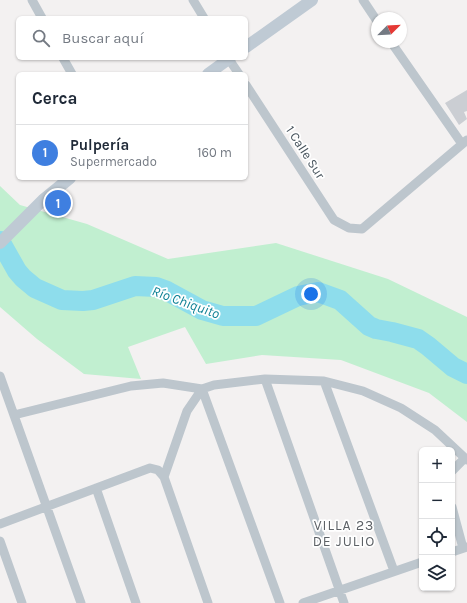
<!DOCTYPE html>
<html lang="es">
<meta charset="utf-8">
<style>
body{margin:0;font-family:Karla,sans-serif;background:#f2f2f3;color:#1f2937}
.controls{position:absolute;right:12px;bottom:12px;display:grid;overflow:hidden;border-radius:6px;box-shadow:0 1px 3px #0004}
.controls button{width:36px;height:36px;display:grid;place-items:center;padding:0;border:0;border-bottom:1px solid #e0e1e3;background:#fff;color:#1f2937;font:20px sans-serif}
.compass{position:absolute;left:371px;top:12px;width:36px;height:36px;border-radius:50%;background:#fff;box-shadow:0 1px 3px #0004;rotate:66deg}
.you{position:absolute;left:311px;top:294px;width:14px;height:14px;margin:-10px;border:3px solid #fff;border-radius:50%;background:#1a73e8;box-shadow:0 0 0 6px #1a73e833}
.badge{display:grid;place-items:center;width:26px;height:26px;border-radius:50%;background:#ea580c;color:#fff;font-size:13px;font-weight:700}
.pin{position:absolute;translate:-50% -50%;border:2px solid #fff;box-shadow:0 1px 4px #0006}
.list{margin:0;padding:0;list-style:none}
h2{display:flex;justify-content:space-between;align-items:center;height:52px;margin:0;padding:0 16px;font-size:17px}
h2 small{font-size:13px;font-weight:400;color:#747a83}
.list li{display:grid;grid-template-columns:26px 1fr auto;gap:12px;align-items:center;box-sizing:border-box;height:56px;padding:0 16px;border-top:1px solid #e0e1e3}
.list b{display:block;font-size:15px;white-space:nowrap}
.list p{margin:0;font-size:13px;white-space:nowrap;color:#747a83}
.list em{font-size:13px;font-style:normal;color:#747a83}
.icon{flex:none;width:22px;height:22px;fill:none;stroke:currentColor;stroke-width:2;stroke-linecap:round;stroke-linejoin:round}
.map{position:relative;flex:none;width:467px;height:603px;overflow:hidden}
.search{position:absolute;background:#fff;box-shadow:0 1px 3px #0004;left:16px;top:16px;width:232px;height:44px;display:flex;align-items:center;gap:10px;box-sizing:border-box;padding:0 14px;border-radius:6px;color:#747a83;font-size:15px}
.panel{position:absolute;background:#fff;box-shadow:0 1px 3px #0004;left:16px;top:72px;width:232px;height:108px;border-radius:6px}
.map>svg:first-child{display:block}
.green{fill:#c1efd0}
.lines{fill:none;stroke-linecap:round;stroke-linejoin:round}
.river{stroke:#8eddec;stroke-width:20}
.building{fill:#cbced3}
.street{stroke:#bdc6cd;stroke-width:9}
.secondary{stroke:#bfcad4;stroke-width:12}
.labels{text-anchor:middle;stroke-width:3.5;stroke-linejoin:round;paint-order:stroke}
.street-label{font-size:13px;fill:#49555e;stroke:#fff}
.water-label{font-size:14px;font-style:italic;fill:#0e8095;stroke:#fff}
.neighbourhood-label{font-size:14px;letter-spacing:1px;fill:#5d6166;stroke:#fff}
</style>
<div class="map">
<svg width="467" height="603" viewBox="0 0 467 603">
<rect width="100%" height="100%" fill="#f3f1f1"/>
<path class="green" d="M 0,186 L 20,205 L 87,224 L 168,259 L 276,243 L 388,279 L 467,317 L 467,422 L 429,393 L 341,360 L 262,355 L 206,364 L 185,327 L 128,347 L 141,379 L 84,374 L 37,339 L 0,307 Z"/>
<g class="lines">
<path class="river" d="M 0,241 L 17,271 L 23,278 L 35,288 L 62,300 L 83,301 L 93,300 L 135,286 L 156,287 L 167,291 L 202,310 L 223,316 L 256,316 L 298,296 L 318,292 L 340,300 L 369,326 L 376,329 L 392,332 L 418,339 L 428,346 L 453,367 L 467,374"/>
</g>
<path class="building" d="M 467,90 L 467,111 L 464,112 L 467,119 L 459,125 L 445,103 Z"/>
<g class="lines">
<path class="street" d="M 32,0 L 42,18
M 193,0 L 204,18
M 363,0 L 377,21
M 391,42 L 462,144
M 63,58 L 72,74
M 228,58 L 239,74
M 246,85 L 334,220 L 349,228 L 362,229 L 467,140
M 0,376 L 81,603
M 265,379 L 344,603
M 324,381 L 394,571
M 202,389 L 280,603
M 14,415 L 131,386 L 163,383 L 202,389 L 214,385 L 265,379 L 324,381 L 363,391 L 401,408 L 435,430 L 467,460
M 452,471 L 465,458
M 164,477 L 187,411 L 202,389
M 96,488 L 136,603
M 452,507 L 463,548
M 0,524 L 150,468 L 158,470 L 164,477 L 208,603
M 0,541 L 22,603
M 452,552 L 467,547
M 303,603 L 422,562"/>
<path class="secondary" d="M 246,47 L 312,0
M 208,74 L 230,58
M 0,243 L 43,200 L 70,178"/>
</g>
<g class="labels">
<g class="street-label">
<text transform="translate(306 152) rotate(57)" y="5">1 Calle Sur</text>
</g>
<g class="water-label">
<text transform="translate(186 302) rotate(20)" y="5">Río Chiquito</text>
</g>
<g class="neighbourhood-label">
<text x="344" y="530">VILLA 23<tspan x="344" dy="16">DE JULIO</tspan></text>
</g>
</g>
</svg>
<div class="controls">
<button>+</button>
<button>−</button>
<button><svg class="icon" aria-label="locate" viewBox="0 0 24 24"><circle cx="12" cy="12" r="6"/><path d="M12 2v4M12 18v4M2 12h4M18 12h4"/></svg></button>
<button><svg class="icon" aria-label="layers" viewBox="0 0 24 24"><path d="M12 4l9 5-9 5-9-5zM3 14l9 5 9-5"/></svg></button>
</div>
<svg class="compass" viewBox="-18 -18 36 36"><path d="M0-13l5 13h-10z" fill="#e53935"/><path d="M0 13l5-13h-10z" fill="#747a83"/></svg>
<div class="you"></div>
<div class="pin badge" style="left:58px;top:203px;background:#3f7fe0">1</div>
<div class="search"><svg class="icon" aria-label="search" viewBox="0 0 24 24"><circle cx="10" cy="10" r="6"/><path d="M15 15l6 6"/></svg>Buscar aquí</div>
<section class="panel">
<h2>Cerca<small></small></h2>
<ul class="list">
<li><span class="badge" style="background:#3f7fe0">1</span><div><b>Pulpería</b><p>Supermercado</p></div><em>160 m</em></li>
</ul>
</section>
</div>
